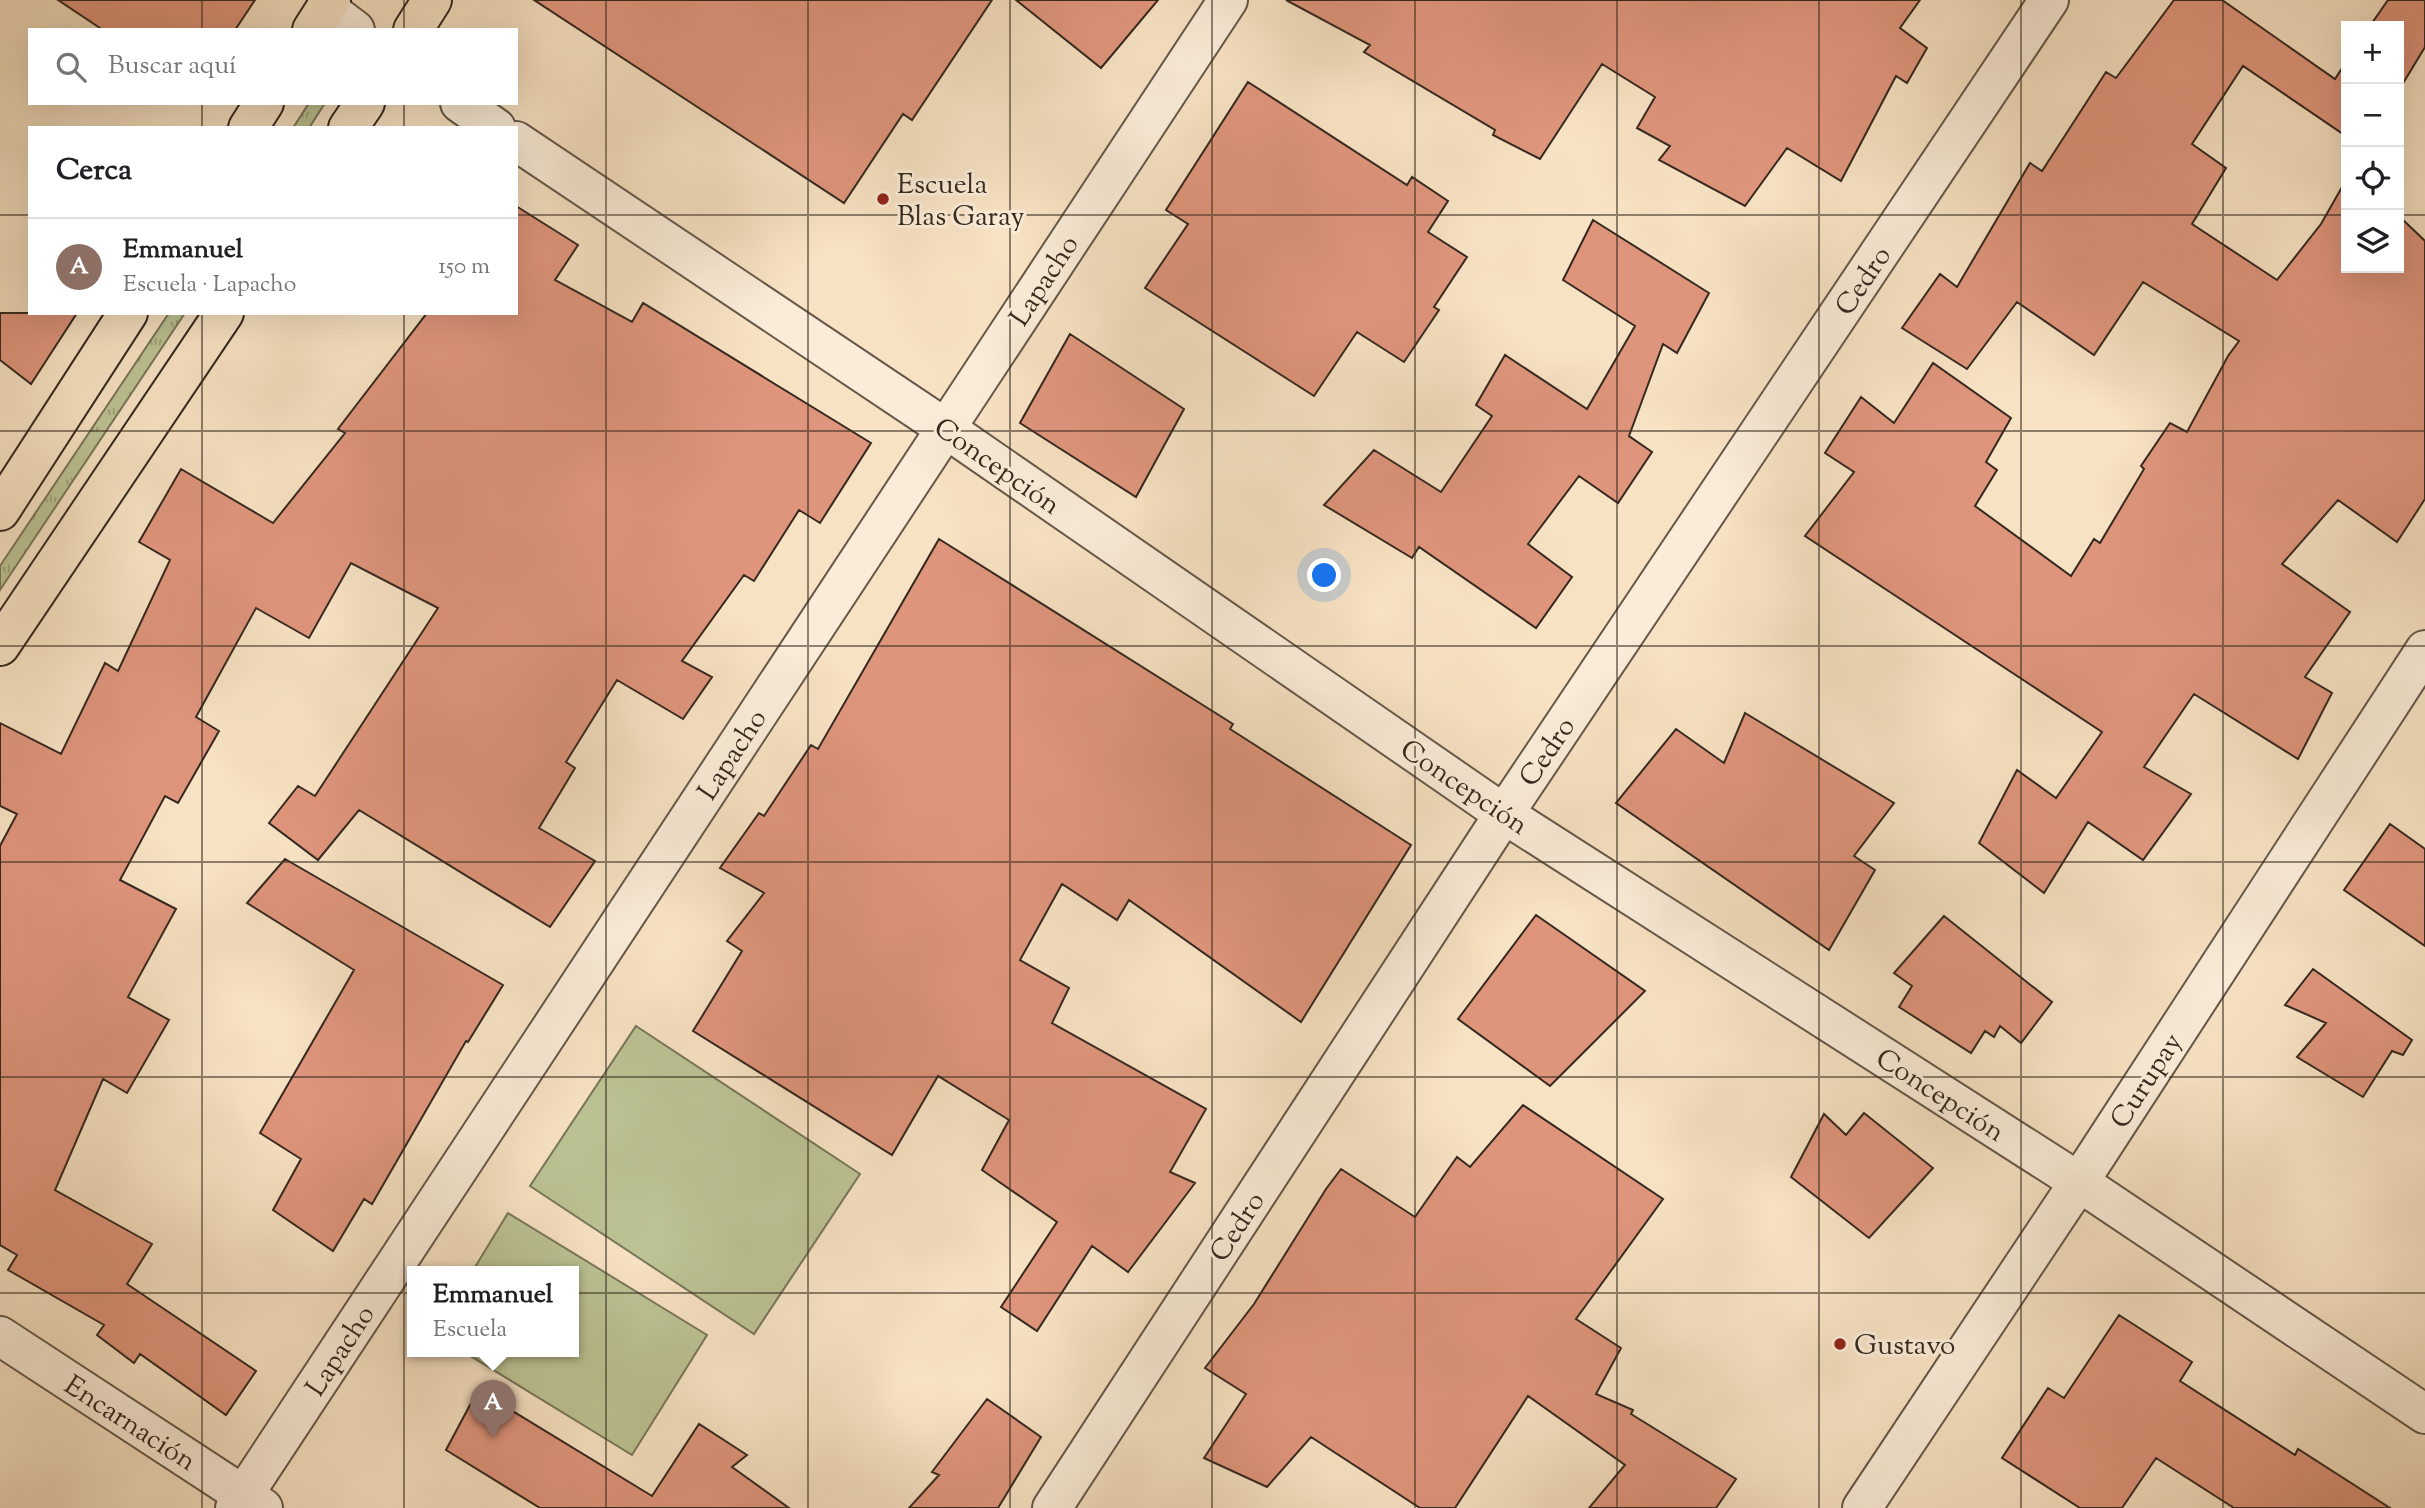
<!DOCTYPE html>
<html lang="es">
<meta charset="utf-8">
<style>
body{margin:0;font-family:"Sorts Mill Goudy",serif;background:#f2f2f2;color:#202124}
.controls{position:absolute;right:21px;top:21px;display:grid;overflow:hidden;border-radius:0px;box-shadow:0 7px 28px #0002}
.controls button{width:63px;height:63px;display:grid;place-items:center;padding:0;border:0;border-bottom:2px solid #e0e0e0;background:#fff;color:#202124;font:35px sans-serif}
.you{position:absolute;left:1325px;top:576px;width:24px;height:24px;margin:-18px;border:5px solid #fff;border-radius:50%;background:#1a73e8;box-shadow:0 0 0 10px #1a73e833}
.badge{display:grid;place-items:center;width:46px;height:46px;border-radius:50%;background:#8f2418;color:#fff;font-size:23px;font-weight:700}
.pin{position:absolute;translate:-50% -58px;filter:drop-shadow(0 2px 4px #0008)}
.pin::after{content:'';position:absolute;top:37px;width:24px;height:21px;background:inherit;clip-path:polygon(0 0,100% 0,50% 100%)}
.popup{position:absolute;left:407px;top:1266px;width:172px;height:91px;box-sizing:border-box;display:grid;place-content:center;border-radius:0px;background:#fff;filter:drop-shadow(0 2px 5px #0005);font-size:23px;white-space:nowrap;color:#757577}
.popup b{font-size:26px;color:#202124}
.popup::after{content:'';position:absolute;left:50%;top:100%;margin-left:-14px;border:14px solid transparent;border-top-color:#fff}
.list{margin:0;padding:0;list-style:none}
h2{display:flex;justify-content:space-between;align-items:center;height:91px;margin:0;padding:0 28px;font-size:30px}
h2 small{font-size:23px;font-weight:400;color:#757577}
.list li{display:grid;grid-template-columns:46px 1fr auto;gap:21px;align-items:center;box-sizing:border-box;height:98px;padding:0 28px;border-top:2px solid #e0e0e0}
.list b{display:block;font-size:26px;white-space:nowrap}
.list p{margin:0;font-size:23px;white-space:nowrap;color:#757577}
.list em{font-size:23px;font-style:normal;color:#757577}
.icon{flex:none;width:38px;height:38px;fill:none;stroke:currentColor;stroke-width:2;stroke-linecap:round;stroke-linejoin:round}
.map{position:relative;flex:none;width:2425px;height:1508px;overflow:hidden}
.search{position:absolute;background:#fff;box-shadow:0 7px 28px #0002;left:28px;top:28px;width:490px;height:77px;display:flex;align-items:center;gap:18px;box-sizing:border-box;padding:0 24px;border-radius:0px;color:#757577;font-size:26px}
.panel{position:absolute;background:#fff;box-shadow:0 7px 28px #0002;left:28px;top:126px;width:490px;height:189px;border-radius:0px}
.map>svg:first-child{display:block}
.grass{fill:url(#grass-tufts);stroke:#78765a;stroke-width:2}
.park{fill:#bcc394;stroke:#78765a;stroke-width:2}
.building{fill:#df957c;stroke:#35291f;stroke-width:2}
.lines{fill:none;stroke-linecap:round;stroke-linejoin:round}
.minor-casing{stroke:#665748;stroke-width:42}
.highway-casing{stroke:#35291f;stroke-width:42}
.minor{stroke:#faecd8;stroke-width:38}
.highway{stroke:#f7e2c3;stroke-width:38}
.grid{fill:none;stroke:#35291f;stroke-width:2;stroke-opacity:0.55}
.poi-dot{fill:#8f2418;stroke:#faecd8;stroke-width:2.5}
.labels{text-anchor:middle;stroke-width:6;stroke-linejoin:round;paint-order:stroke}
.poi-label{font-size:28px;fill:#35291f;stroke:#faecd8;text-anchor:start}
.street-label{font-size:28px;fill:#35291f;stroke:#faecd8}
</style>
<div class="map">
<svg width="2425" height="1508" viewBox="0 0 2425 1508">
<defs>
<pattern id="grass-tufts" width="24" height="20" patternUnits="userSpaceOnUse" patternTransform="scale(1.75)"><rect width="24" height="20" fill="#bcc394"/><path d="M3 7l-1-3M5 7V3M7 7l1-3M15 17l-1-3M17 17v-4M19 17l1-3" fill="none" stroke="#9a9e78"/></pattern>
</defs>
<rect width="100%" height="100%" fill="#f7e2c3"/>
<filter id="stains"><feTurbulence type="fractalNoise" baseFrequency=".00286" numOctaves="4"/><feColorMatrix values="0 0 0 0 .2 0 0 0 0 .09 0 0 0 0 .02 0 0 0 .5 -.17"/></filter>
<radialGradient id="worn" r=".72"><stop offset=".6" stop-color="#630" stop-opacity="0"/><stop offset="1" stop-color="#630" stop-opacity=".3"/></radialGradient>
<path class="grass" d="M 309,103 L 325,103 L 309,128 L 293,128 Z
M 169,313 L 185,313 L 0,590 L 0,566 Z"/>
<path class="park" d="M 636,1026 L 860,1174 L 754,1334 L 530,1186 Z
M 508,1213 L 707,1335 L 632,1455 L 464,1352 L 574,1352 L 574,1272 L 472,1272 Z"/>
<path class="building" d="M 58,0 L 255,0 L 235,30 L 103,30 Z
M 534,0 L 992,0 L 912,120 L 903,114 L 844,203 Z
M 1016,0 L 1158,0 L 1101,68 Z
M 1286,0 L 1920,0 L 1900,28 L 1927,48 L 1907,83 L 1896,76 L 1841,181 L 1787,148 L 1745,206 L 1659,160 L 1670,146 L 1637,128 L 1655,97 L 1602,64 L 1540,159 L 1493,135 L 1495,130 L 1364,52 L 1370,45 Z
M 2174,0 L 2222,0 L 2335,79 L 2346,62 L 2346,136 L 2243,66 L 2192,144 L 2226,168 L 2192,224 L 2277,280 L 2321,224 L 2346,180 L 2346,268 L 2399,268 L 2399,216 L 2425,241 L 2425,499 L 2397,542 L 2338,500 L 2282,564 L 2350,612 L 2305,677 L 2332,693 L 2298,759 L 2194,694 L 2144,767 L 2191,794 L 2143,860 L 2088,822 L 2044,893 L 1979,843 L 2017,770 L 2056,798 L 2102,732 L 1805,536 L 1854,472 L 1825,453 L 1861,397 L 1894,423 L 1933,363 L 2011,418 L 1986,462 L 1997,470 L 1975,506 L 2071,576 L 2094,539 L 2100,543 L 2144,469 L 2141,466 L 2170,423 L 2187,432 L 2228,356 L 2239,341 L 2143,282 L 2094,355 L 2017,302 L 1967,369 L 1902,328 L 1940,274 L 1957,287 L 2030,163 L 2042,171 L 2106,72 L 2116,78 Z
M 2388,0 L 2425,0 L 2425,47 L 2399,90 L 2399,26 L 2370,26 Z
M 1248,82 L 1407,185 L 1412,177 L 1448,201 L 1428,232 L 1467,257 L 1434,307 L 1439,310 L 1404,362 L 1357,332 L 1314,396 L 1145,288 L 1188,224 L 1166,210 Z
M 516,206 L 578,245 L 555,280 L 632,322 L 643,303 L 871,443 L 820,523 L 799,510 L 754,581 L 744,575 L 682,661 L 712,677 L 683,719 L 617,680 L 566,762 L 575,768 L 539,828 L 595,861 L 550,927 L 359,810 L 318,860 L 269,823 L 298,786 L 315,796 L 438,608 L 351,563 L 309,638 L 256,608 L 196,717 L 219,731 L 178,803 L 165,796 L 120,880 L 176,909 L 128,997 L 169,1020 L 127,1093 L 103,1079 L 55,1190 L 152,1244 L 127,1284 L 256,1371 L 226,1415 L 140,1354 L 134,1363 L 97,1335 L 104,1325 L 8,1270 L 17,1255 L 0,1245 L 0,846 L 17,814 L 0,806 L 0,723 L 61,754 L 105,663 L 118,671 L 170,560 L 139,542 L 181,469 L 273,523 L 345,433 L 338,429 L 427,313 L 516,313 Z
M 1593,220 L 1709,293 L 1677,353 L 1663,344 L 1629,436 L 1652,452 L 1618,503 L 1579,476 L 1528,544 L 1572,577 L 1536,628 L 1419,547 L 1412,558 L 1324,505 L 1374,450 L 1441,492 L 1492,416 L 1476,405 L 1505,355 L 1587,409 L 1635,326 L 1563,280 Z
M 0,313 L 77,313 L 31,384 L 0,360 Z
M 1070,334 L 1184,409 L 1136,497 L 1020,423 Z
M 939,539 L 1233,724 L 1230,729 L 1411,845 L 1301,1022 L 1129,900 L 1117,920 L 1062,884 L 1020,960 L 1069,988 L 1052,1023 L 1206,1109 L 1170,1172 L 1195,1183 L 1128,1272 L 1092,1246 L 1037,1331 L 1001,1307 L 1057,1222 L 982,1170 L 1009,1120 L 938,1076 L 892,1155 L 693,1031 L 742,951 L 727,941 L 764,893 L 720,868 L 759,813 L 764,816 L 811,745 L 818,749 Z
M 1745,713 L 1894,803 L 1854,856 L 1875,870 L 1829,950 L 1616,803 L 1676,729 L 1724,763 Z
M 2390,824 L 2425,849 L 2425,946 L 2344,890 Z
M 285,859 L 503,985 L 468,1042 L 466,1041 L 372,1204 L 364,1199 L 333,1251 L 273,1210 L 301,1159 L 260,1133 L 354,970 L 247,903 Z
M 1536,915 L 1645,991 L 1550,1086 L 1458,1019 Z
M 1944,916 L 2052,1002 L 2021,1043 L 2000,1026 L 1994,1037 L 1985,1031 L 1971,1053 L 1899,1007 L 1912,986 L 1894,973 Z
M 2313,969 L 2412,1040 L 2403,1055 L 2392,1051 L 2363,1097 L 2297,1057 L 2326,1023 L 2285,1005 Z
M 1523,1105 L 1663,1199 L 1576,1319 L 1621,1348 L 1596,1394 L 1633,1410 L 1631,1414 L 1736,1479 L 1716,1508 L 1589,1508 L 1625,1465 L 1528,1396 L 1455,1508 L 1420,1508 L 1311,1437 L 1267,1487 L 1204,1458 L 1246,1394 L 1205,1368 L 1254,1304 L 1326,1189 L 1341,1169 L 1415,1217 L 1457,1157 L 1470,1167 Z
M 1864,1113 L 1933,1168 L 1869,1238 L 1791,1177 L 1824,1114 L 1846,1135 Z
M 2119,1315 L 2192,1362 L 2180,1381 L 2295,1455 L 2298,1449 L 2390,1508 L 2234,1508 L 2156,1458 L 2122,1508 L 2080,1508 L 2002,1458 L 2048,1388 L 2064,1398 Z
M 478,1390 L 652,1496 L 699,1424 L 747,1455 L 732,1467 L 789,1508 L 540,1508 L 446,1450 Z
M 987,1399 L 1041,1437 L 998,1508 L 909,1508 L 939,1475 L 932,1472 Z"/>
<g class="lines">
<defs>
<path id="minor" d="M 326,8 L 355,30
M 460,103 L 496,128
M 516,141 L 945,428 L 1504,814 L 2079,1182 L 2425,1414
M 0,1336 L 263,1508
M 235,1508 L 1228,0
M 1052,1508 L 1504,814 L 2049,0
M 1862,1508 L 2079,1182 L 2425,650"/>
<path id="highway" d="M 312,30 L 331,0
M 413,30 L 432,0
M 248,128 L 264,103
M 348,128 L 365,103
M 0,511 L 128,313
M 0,646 L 224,313"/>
</defs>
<use href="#minor" class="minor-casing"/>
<use href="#highway" class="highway-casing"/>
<use href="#minor" class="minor"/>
<use href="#highway" class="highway"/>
</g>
<path class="grid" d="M 202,0 L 202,30M 404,0 L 404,30M 606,0 L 606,1508M 808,0 L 808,1508M 1010,0 L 1010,1508M 1212,0 L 1212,1508M 1415,0 L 1415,1508M 1617,0 L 1617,1508M 1819,0 L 1819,1508M 2021,0 L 2021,1508M 2223,0 L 2223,1508M 202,103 L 202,128M 404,103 L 404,128M 0,215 L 30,215M 516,215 L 2346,215M 2399,215 L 2425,215M 202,313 L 202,1508M 404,313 L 404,1508M 0,431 L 2425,431M 0,646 L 2425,646M 0,862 L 2425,862M 0,1077 L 2425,1077M 0,1293 L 2425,1293"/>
<g class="poi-dot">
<circle cx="883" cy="199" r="7"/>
<circle cx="1840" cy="1344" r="7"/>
</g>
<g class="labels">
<g class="poi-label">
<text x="897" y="193">Escuela<tspan x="897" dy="32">Blas Garay</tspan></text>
<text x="1854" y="1354">Gustavo</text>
</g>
<g class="street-label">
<text transform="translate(1043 280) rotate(-57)" y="10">Lapacho</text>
<text transform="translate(1862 280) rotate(-56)" y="10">Cedro</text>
<text transform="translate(998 465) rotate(35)" y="10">Concepción</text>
<text transform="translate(1546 751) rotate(-56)" y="10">Cedro</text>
<text transform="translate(731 754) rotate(-57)" y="10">Lapacho</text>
<text transform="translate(1465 786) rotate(34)" y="10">Concepción</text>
<text transform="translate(2145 1080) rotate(-57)" y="10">Curupay</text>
<text transform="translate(1941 1094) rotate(33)" y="10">Concepción</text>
<text transform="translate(1236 1226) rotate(-57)" y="10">Cedro</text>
<text transform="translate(339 1350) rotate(-57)" y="10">Lapacho</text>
<text transform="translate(131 1422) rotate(33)" y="10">Encarnación</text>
</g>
</g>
<rect width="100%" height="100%" filter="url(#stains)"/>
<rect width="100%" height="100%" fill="url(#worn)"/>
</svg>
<div class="controls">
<button>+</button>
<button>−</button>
<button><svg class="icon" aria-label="locate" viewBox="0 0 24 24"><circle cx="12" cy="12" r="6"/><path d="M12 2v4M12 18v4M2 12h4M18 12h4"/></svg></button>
<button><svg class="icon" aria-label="layers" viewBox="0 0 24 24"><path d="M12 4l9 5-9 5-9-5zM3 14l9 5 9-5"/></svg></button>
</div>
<div class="you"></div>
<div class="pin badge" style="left:493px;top:1438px;background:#8d6e63">A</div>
<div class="popup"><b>Emmanuel</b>Escuela</div>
<div class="search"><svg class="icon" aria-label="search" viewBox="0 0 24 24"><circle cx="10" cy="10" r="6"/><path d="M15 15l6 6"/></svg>Buscar aquí</div>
<section class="panel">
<h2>Cerca<small></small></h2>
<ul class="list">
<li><span class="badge" style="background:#8d6e63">A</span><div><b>Emmanuel</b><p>Escuela · Lapacho</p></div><em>150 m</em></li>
</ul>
</section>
</div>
